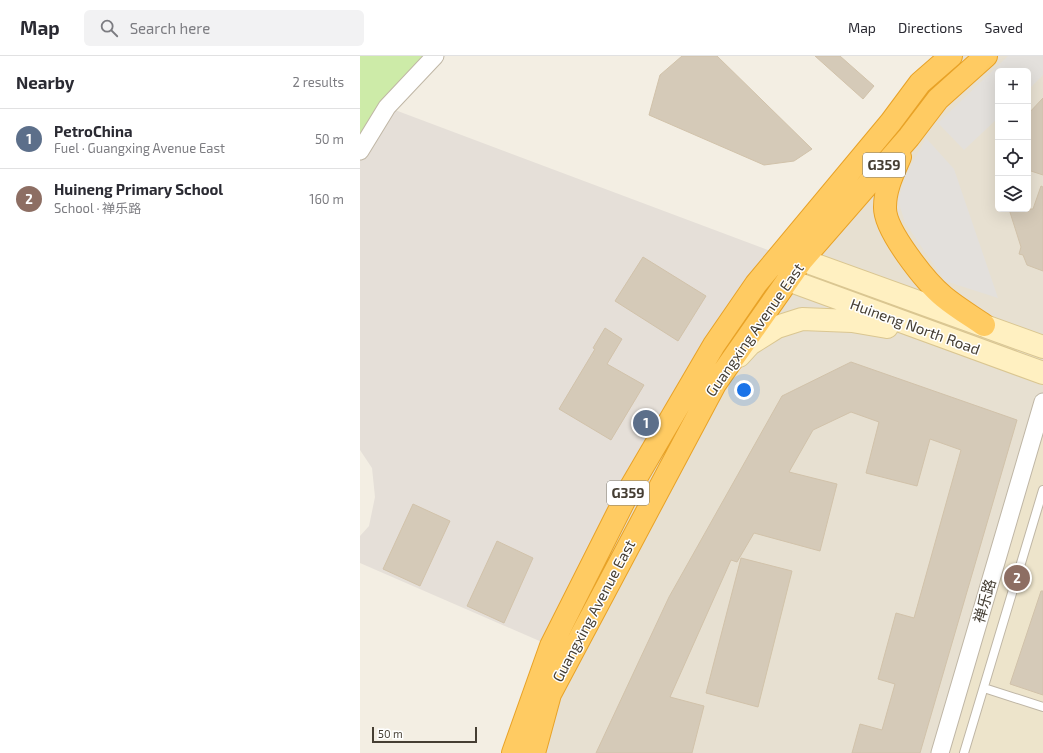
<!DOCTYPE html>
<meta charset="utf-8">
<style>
body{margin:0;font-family:"Exo 2","Noto Sans SC",sans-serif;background:#f2f2f3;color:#2b2b33}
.controls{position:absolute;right:12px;top:12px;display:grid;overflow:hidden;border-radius:6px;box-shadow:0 4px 16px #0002}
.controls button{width:36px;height:36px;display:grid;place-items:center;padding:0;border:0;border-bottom:1px solid #e1e1e2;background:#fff;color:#2b2b33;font:20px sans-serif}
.scale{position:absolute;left:12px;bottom:10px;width:105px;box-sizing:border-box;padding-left:4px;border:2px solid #453e33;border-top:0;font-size:11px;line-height:14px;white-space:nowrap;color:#453e33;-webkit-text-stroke:3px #fff;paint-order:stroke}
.you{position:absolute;left:384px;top:334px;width:14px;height:14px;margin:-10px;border:3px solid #fff;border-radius:50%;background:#1a73e8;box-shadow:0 0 0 6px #1a73e833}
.badge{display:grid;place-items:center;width:26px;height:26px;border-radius:50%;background:#d93025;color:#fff;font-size:13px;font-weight:700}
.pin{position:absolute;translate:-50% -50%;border:2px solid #fff;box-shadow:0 1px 4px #0006}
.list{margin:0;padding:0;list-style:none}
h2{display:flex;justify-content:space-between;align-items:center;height:52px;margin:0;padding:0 16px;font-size:17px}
h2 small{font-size:13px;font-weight:400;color:#7c7c81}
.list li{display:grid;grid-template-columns:26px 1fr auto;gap:12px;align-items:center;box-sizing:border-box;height:60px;padding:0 16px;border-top:1px solid #e1e1e2}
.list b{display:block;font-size:15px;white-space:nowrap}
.list p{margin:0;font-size:13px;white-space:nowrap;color:#7c7c81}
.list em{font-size:13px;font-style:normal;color:#7c7c81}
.icon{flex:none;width:22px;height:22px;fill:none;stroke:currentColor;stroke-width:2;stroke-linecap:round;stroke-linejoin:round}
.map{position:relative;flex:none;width:683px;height:697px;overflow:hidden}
header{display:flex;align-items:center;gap:24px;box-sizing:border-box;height:56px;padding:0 20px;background:#fff;border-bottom:1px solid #e1e1e2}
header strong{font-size:19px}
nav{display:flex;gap:22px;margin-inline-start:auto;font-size:14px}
.search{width:280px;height:36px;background:#f2f2f3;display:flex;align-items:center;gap:10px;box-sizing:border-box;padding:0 14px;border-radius:6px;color:#7c7c81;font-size:15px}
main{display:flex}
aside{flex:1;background:#fff}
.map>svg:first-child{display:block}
.residential{fill:#e7e0d1;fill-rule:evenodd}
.industrial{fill:#e5dfd8}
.education{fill:#ede4cb}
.green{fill:#cdeba8}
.parking{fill:#e3e0dc}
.building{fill:#d5cab8;stroke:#d1c2aa}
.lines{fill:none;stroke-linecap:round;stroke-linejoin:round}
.lane-casing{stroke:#bfb6a5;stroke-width:10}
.street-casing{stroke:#bfb6a5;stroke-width:19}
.secondary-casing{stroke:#dac691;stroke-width:24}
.highway-casing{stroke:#e8a227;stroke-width:24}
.lane{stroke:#fff;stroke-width:8}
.street{stroke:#fff;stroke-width:17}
.secondary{stroke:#fff0c1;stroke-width:22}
.highway{stroke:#ffcb62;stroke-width:22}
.labels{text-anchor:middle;stroke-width:3;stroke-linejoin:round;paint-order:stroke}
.shield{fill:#fff;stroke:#7d7870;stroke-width:1}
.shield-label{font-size:14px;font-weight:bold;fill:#453e33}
.street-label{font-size:15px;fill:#453e33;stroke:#fff}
</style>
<header>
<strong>Map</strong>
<div class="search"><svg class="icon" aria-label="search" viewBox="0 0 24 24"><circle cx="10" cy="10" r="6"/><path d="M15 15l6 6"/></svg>Search here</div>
<nav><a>Map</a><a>Directions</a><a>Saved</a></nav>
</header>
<main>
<aside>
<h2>Nearby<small>2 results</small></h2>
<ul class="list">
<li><span class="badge" style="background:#5c6f8a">1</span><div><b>PetroChina</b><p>Fuel · Guangxing Avenue East</p></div><em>50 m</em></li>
<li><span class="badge" style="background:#8d6e63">2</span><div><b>Huineng Primary School</b><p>School · 禅乐路</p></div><em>160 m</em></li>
</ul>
</aside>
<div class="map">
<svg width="683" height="697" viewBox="0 0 683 697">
<rect width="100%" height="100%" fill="#f3eee3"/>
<path class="residential" d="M 591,0 L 683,0 L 683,697 L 153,697 L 176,630 L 354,289 ZM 638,15 L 668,15 L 668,153 L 638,153 Z"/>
<path class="industrial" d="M 27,51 L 421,199 L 405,217 L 191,590 L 0,507 L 0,480 L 9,470 L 15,441 L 12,412 L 0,394 L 0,95 Z"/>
<path class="education" d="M 683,346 L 683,697 L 580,697 Z"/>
<path class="green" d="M 0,0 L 75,0 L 0,95 Z"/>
<path class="parking" d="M 648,0 L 683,0 L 683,19 L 668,34 L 668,15 L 638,15 L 638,62 L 604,94 L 578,67 Z
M 566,82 L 594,113 L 638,242 L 585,225 L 545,167 L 538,144 L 546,119 Z"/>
<path class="building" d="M 322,0 L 357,0 L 452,93 L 434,105 L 404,109 L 289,59 L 300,19 Z
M 455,0 L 480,0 L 514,30 L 503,43 Z
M 683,42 L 683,119 L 668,114 L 668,58 Z
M 681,130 L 683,131 L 683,215 L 667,209 L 663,199 L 659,198 L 661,191 L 649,153 L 673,153 Z
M 283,201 L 346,240 L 318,285 L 255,245 Z
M 245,272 L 262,283 L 247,308 L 284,329 L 251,384 L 199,353 L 235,293 L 233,292 Z
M 491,306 L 657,364 L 560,697 L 492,697 L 500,668 L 522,674 L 535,628 L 518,623 L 536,557 L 554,562 L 601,394 L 570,383 L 557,430 L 506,417 L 519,366 L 491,356 L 453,374 L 429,416 L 477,428 L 460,495 L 394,477 L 377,506 L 371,504 L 310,641 L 344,650 L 332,697 L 236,697 L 309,541 L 422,340 Z
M 53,448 L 90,465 L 60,530 L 23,513 Z
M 137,485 L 173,502 L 144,567 L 107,550 Z
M 381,502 L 432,515 L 398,651 L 346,637 Z
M 681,535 L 683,535 L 683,639 L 650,628 Z"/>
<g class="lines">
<defs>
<path id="lane" d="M 624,632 L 683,651
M 604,697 L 683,434"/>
<path id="street" d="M 0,95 L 27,51 L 75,0
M 580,697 L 683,346"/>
<path id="secondary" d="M 442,204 L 683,291
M 428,224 L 683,317
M 379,300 L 390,288 L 417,271 L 442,263 L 492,265 L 527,271"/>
<path id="highway" d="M 540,101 C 533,117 525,133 525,151 C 524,174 566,226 584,241 C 596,251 611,260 624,269
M 153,697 L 191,590 L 272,429 L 354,289 L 396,228 L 531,66 L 560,27 L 591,0
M 174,697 L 190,638 L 355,328 L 442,204 L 549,81 L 578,43 L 626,0"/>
</defs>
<use href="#lane" class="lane-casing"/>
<use href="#street" class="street-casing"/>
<use href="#secondary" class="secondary-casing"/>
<use href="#highway" class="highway-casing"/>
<use href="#lane" class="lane"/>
<use href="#street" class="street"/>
<use href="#secondary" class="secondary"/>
<use href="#highway" class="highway"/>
</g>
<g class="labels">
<g class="shield">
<rect x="503" y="97" width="42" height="24" rx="3"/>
<rect x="247" y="425" width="42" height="24" rx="3"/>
</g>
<g class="shield-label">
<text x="524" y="114">G359</text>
<text x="268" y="442">G359</text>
</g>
<g class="street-label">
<text transform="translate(555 271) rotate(20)" y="5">Huineng North Road</text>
<text transform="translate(395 274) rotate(-55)" y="5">Guangxing Avenue East</text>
<text transform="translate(625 545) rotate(-74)" y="5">禅乐路</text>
<text transform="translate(234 555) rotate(-62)" y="5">Guangxing Avenue East</text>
</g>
</g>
</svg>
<div class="controls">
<button>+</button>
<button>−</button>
<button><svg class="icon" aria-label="locate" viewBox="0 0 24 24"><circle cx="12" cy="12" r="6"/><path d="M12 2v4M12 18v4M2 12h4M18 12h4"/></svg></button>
<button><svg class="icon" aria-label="layers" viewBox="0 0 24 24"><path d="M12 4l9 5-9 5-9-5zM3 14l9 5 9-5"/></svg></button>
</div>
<div class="scale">50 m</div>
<div class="you"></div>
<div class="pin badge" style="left:286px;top:367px;background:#5c6f8a">1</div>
<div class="pin badge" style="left:657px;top:522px;background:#8d6e63">2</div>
</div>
</main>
